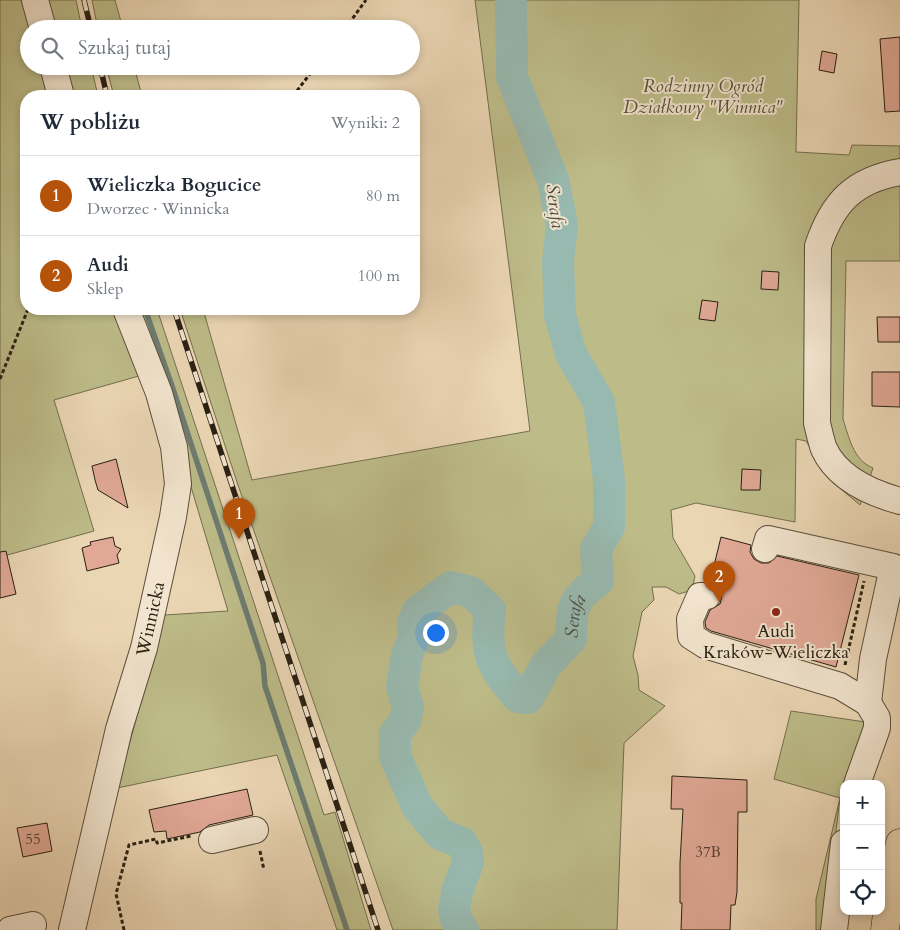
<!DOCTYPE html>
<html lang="pl">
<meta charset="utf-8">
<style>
body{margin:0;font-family:Cardo,serif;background:#f6f6f7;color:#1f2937}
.controls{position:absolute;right:15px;bottom:15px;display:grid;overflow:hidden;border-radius:10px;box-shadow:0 2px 8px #0003}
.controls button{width:45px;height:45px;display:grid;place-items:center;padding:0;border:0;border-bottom:1px solid #e0e1e3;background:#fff;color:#1f2937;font:25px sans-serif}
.you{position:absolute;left:435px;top:632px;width:18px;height:18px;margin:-12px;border:4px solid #fff;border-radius:50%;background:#1a73e8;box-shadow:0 0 0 8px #1a73e833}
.badge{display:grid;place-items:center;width:32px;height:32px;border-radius:50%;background:#b45309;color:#fff;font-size:16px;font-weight:700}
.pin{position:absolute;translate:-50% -41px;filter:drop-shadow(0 1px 2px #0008)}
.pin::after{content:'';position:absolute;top:26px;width:18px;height:15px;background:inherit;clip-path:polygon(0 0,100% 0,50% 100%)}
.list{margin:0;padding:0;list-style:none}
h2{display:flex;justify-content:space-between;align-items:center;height:65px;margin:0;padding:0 20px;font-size:21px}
h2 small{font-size:16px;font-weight:400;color:#747a83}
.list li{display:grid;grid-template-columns:32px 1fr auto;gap:15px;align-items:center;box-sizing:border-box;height:80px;padding:0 20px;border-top:1px solid #e0e1e3}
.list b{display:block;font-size:19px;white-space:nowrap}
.list p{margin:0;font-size:16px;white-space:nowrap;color:#747a83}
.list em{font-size:16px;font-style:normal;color:#747a83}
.icon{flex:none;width:28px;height:28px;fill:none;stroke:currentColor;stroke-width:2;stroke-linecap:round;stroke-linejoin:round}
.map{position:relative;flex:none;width:900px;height:930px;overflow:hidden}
.search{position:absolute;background:#fff;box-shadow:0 2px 8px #0003;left:20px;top:20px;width:400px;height:55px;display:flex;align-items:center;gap:12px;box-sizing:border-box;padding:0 18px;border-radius:28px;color:#747a83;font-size:19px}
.panel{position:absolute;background:#fff;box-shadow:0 2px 8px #0003;left:20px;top:90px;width:400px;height:225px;border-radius:20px}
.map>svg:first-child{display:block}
.green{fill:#bdbc89;stroke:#736e4e}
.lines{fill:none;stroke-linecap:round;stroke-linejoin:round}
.stream{stroke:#6c7c71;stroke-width:5.5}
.river{stroke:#98b9af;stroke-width:32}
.building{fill:#e0a895;stroke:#292013}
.minor-casing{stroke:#5a4e3b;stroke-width:28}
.major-casing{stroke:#292013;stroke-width:29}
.path{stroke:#292013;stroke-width:3;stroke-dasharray:4 2.5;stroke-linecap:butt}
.minor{stroke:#f2e4ce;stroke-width:26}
.major{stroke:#ebd6b4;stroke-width:28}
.rail-casing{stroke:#292013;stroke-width:5.5}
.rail{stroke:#f2e4ce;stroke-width:4;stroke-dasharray:11;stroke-linecap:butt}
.poi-dot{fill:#8f2418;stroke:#f2e4ce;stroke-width:2}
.labels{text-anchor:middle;stroke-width:4;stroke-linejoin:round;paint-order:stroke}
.number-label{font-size:15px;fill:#574234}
.park-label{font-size:18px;font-style:italic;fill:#554f36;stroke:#f2e4ce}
.street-label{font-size:18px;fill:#292013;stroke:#f2e4ce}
.poi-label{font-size:18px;fill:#292013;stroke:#f2e4ce}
.water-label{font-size:19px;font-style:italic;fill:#4a4e42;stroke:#f2e4ce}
</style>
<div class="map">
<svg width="900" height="930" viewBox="0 0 900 930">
<rect width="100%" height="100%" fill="#ebd6b4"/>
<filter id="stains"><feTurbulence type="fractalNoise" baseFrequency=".004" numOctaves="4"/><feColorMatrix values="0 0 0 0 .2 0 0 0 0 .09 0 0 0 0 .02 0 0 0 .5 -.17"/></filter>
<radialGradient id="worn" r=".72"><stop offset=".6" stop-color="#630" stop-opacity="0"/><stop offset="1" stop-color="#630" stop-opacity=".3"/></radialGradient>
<path class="green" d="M 0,0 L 25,0 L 32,29 L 29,29 L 29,66 L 42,66 L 51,96 L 26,96 L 26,309 L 122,309 L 146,374 L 54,400 L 94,531 L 0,557 Z
M 42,0 L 76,0 L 82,29 L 50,29 Z
M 92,0 L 115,0 L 123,29 L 98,29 Z
M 475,0 L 799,0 L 796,152 L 849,155 L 852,145 L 900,146 L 900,261 L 846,261 L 843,419 C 849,437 853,460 873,468 L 860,505 L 830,480 L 806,441 L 796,439 L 795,522 L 696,503 L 671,510 L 673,538 L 695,576 L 692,590 L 679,594 L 666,587 L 652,587 L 654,600 L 642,612 L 633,656 L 638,675 L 639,690 L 665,706 L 624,743 L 617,930 L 393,930 L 238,485 L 180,309 L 203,309 L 252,480 L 530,431 Z
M 61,66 L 91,66 L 98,96 L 67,96 Z
M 106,66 L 134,66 L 142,96 L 114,96 Z
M 132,309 L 157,309 L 324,815 L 335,812 L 371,930 L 337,930 L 277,755 L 117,788 L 165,615 L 228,611 L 189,480 Z
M 791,711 L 872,723 L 846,784 L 844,784 L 840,798 L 828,895 L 827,930 L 816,930 L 816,899 L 840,798 L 774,779 Z"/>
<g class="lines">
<path class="stream" d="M 145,309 L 173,389 L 263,663 L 265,686 L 347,930"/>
<path class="river" id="s1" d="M 463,930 L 456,919 L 454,910 L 457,892 L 468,862 L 467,852 L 462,843 L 440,834 L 417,806 L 395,756 L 395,734 L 405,721 L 408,707 L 402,687 L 407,655 L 414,637 L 413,622 L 418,611 L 451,587 L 471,592 L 490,610 C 485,654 490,664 518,697 L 528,698 L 546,665 L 571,639 C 572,608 571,600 598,581 L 596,549 L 609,527 L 609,479 L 599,402 L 571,354 L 560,315 L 558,261 L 562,225 L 553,180 L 512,77 L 511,0"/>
</g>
<path class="building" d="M 900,37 L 900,111 L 885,112 L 880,39 Z
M 822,51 L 837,54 L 834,73 L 819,70 Z
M 762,271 L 779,272 L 778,290 L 761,289 Z
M 702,300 L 718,302 L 715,321 L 699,319 Z
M 877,317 L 900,317 L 900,342 L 878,342 Z
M 872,372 L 900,372 L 900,407 L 872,406 Z
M 116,459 L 128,508 L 98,490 L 95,480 L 92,466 Z
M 742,469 L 761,470 L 760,490 L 741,490 Z
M 113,537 L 115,546 L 121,549 L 117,555 L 119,563 L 87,571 L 82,548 L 91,545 L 90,542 Z
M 721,537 L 751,545 L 750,552 L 754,559 L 761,563 L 769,563 L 777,556 L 859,575 L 836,667 L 711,631 L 706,628 L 705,622 L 710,610 L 720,604 L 722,596 L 720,588 L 710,582 Z
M 6,551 L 16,594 L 0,598 L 0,552 Z
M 672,776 L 747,780 L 747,812 L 738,812 L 737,892 L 735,905 L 731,905 L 730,930 L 681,930 L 682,903 L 680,903 L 680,863 L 683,809 L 671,809 Z
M 247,789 L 253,815 L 209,825 L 200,832 L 167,839 L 166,831 L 154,832 L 149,810 Z
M 47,823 L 52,851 L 23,857 L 17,828 Z"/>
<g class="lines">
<defs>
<g id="minor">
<path d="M 35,0 L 43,29"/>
<path d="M 53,66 L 61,96"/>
<path d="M 900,172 C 854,180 833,202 818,246 L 817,423 C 819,431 821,441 824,449 C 838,479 871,493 900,501"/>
<path d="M 765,549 L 768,539 L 893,567 L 873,659 L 868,703"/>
<path d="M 707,596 L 700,596 L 690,619 L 691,636 L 705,645 L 840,686 L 868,703 L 877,718 L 877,728 L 857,784"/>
<path d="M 212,840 L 255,830"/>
<path d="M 10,930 L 33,925"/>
<path id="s2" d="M 72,930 L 119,729 L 144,648 L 173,517 L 178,484 L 174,447 L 159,393 L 126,309"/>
<path d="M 834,930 L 844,843"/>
</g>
<path id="major" d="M 885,930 L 890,889 L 900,843"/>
</defs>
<use href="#minor" class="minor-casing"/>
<use href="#major" class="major-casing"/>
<path class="path" d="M 345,29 L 366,0
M 293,96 L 316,66
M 0,379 L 28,309
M 845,665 L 864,581
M 260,851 L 264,870
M 124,930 L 116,894 L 129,845 L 156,839 L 157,843 L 191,836"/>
<use href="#minor" class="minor"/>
<use href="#major" class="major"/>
<defs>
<path id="rail" d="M 84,0 L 91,29
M 100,66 L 107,96
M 174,309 L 378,930"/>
</defs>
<use href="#rail" class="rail-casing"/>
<use href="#rail" class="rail"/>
</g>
<circle class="poi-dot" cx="776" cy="612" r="5"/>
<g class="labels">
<g class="number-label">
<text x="33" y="844">55</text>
<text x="708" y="857">37B</text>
</g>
<g class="park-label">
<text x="703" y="92">Rodzinny Ogród<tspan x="703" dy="21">Działkowy "Winnica"</tspan></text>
</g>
<g class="street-label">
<text dy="6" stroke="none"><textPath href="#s2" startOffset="321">Winnicka</textPath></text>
</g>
<g class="poi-label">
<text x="776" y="637">Audi<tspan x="776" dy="21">Kraków-Wieliczka</tspan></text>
</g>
<g class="water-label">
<text transform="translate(556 206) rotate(82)" y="7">Serafa</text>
<text dy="7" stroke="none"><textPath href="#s1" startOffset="650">Serafa</textPath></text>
</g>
</g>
<rect width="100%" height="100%" filter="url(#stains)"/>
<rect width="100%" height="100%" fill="url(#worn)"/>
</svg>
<div class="controls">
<button>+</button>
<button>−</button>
<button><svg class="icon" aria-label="locate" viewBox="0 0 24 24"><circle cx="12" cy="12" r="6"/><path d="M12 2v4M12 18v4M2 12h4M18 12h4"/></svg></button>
</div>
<div class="you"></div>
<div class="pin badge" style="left:239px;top:539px">1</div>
<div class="pin badge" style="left:719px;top:602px">2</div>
<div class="search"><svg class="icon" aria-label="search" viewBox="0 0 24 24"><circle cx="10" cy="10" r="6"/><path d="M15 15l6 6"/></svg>Szukaj tutaj</div>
<section class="panel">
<h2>W pobliżu<small>Wyniki: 2</small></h2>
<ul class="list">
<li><span class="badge">1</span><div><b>Wieliczka Bogucice</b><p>Dworzec · Winnicka</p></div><em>80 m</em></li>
<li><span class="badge">2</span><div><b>Audi</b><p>Sklep</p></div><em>100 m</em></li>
</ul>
</section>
</div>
